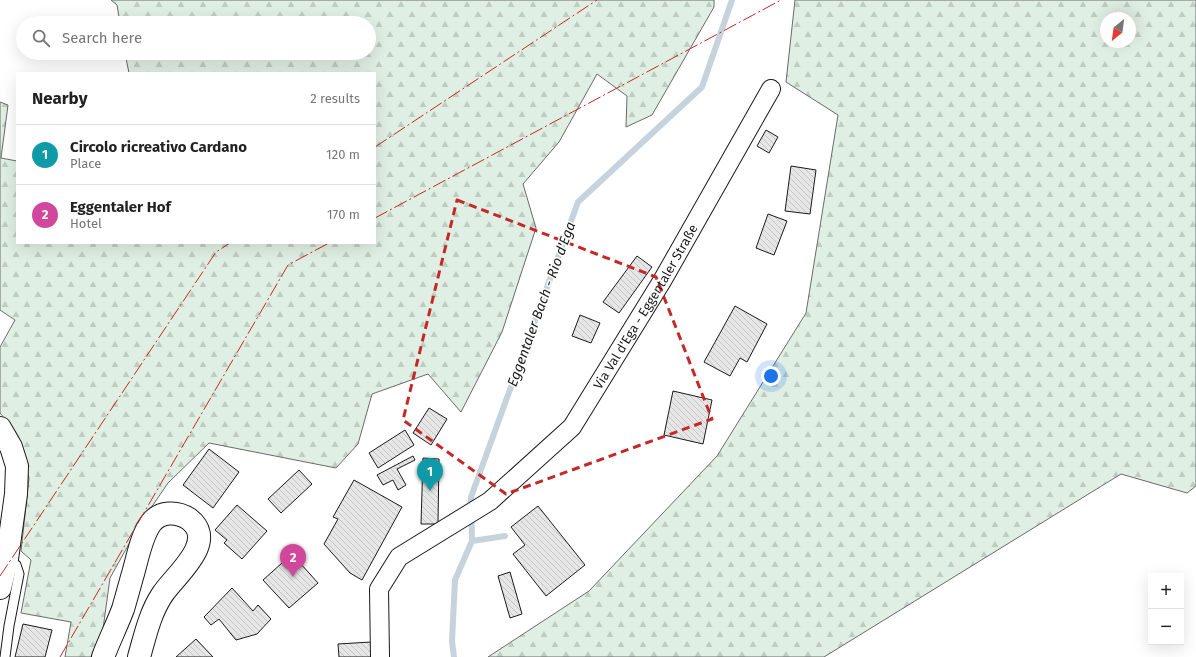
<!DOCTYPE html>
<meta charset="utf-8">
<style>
body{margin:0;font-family:"Fira Sans",sans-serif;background:#f2f2f2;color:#222}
.controls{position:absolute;right:12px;bottom:12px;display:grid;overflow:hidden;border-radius:0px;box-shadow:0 4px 16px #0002}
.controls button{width:36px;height:36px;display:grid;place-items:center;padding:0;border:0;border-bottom:1px solid #e0e0e0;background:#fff;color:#222;font:20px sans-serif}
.compass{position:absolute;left:1100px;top:12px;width:36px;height:36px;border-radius:50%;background:#fff;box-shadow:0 4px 16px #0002;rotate:209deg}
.you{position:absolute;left:771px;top:376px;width:14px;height:14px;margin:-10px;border:3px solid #fff;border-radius:50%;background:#1a73e8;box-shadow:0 0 0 6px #1a73e833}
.badge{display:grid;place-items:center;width:26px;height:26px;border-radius:50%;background:#c62828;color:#fff;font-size:13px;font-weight:700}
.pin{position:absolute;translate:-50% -33px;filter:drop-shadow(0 1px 2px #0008)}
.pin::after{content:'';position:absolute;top:21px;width:14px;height:12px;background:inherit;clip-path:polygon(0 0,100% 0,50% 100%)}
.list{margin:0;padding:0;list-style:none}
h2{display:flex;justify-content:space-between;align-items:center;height:52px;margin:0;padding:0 16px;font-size:17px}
h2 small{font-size:13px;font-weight:400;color:#767676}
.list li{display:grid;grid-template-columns:26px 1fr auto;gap:12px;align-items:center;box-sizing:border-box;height:60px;padding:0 16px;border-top:1px solid #e0e0e0}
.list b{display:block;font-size:15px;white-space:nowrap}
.list p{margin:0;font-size:13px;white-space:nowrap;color:#767676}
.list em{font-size:13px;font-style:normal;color:#767676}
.icon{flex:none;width:22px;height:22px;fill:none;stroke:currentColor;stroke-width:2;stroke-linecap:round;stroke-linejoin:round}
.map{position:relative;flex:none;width:1196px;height:657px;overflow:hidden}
.search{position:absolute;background:#fff;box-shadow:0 4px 16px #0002;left:16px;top:16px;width:360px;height:44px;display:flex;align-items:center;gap:10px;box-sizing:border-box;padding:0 14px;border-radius:22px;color:#767676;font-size:15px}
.panel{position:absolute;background:#fff;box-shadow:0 4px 16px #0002;left:16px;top:72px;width:360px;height:172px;border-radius:0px}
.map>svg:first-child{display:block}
.forest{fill:url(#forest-firs);stroke:#6a6a6a;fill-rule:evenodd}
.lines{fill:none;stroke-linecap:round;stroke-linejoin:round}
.stream{stroke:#c6d2dc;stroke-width:6}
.building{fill:url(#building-back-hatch);stroke:#1a1a1a}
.lane-casing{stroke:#1a1a1a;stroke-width:11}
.street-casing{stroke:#1a1a1a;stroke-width:20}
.secondary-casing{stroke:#1a1a1a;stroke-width:24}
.lane{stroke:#fff;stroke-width:9}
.street{stroke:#fff;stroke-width:18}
.secondary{stroke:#fff;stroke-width:22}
.power{stroke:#c62828;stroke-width:1;stroke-dasharray:14 3 2 3;stroke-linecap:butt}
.marked{fill:none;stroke:#c62828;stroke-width:3;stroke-dasharray:8 5;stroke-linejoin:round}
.labels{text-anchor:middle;stroke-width:3;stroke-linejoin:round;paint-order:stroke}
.street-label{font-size:13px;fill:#1a1a1a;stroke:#fff}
.water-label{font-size:14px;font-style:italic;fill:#1a1a1a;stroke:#fff}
</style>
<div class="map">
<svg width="1196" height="657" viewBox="0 0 1196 657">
<defs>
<pattern id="forest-firs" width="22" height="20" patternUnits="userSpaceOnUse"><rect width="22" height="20" fill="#e0efe3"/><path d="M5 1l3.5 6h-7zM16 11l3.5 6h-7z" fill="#c0ccc2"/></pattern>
<pattern id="building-back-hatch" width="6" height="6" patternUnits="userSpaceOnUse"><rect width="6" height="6" fill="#e6e6e6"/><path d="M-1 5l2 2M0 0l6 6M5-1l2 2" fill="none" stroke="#c5c5c5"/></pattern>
</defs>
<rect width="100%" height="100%" fill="#fff"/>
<path class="forest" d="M 111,0 L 714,0 L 714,7 L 652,115 L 626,127 L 627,96 L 597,74 L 559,142 L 523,184 L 536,228 L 502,332 L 461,412 L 428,374 L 372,394 L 358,444 L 336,468 L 209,443 L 168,483 L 140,524 L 110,578 L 103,629 L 91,657 L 65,657 L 71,622 L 21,613 L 31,560 L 21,551 L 29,478 L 15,431 L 0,413 L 0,347 L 15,320 L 0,310 L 0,102 L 8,105 L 1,158 L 17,161 L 17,243 L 375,243 L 375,73 L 129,73 L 125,53 L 369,53 L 369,23 L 120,23 L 117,5 Z
M 795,0 L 1196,0 L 1196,486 L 1187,493 L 1121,474 L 824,657 L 488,657 L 589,591 L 717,456 L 806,313 L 838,115 L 786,82 ZM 1106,18 L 1130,18 L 1130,42 L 1106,42 Z"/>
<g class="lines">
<path class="stream" d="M 472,541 L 505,536
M 454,657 L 452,641 L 455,580 L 472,541 L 471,497 L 578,202 L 702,87 L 732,0"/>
</g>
<path class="building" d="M 766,130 L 778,137 L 769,153 L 757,146 Z
M 791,166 L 816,170 L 810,214 L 785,211 Z
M 768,214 L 787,221 L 774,255 L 756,248 Z
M 637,256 L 652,267 L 619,313 L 603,302 Z
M 735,306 L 767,324 L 747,362 L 740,358 L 730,376 L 704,362 Z
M 580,315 L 600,323 L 591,343 L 572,336 Z
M 673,391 L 712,400 L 703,444 L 664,435 Z
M 429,408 L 447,419 L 431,445 L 413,433 Z
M 405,430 L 414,445 L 378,468 L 369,453 Z
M 209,449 L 239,472 L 213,508 L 183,485 Z
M 413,456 L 415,460 L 397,469 L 406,485 L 398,490 L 393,480 L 383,485 L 377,475 Z
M 423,458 L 439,459 L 438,524 L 421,524 Z
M 299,470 L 312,484 L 281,513 L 268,499 Z
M 354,480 L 402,507 L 362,580 L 350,573 L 324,544 L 338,519 L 333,517 Z
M 237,505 L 267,531 L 242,559 L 224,543 L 227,540 L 215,530 Z
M 538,506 L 585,565 L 546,596 L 513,554 L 525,545 L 511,527 Z
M 292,554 L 318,583 L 289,608 L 263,580 Z
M 510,572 L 522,614 L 510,618 L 498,576 Z
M 232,588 L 253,611 L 258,605 L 271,619 L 257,634 L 236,640 L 219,619 L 211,625 L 204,617 Z
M 23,624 L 52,630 L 45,657 L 15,657 Z
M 196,639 L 213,657 L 176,657 Z
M 371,642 L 372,657 L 339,657 L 338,644 Z"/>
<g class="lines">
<defs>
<path id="lane" d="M 5,657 L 9,626 L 19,574 L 16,565 L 8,560"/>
<g id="street">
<path id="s1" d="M 380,657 L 379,589 L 399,557 L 490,501 L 572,427 L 662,281 L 771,89"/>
</g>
<path id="secondary" d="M 0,428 L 11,447 L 17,466 L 16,494 L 7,559 L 0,588
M 103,657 C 109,641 117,625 123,609 C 126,599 129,588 132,577 C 137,561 141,536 151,523 C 160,511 177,511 189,519 C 219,542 174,576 162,595 C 150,613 145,636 139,657"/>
</defs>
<use href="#lane" class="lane-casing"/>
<use href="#street" class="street-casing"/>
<use href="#secondary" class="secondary-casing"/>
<use href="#lane" class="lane"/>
<use href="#street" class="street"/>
<use href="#secondary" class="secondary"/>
<path class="power" d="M 375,147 L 597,0
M 375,218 L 781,0
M 0,576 L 216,252 L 230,243
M 60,657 L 288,265 L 329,243"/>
</g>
<path class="marked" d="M 457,200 L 656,277 L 712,419 L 506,494 L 403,420 Z"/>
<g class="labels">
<g class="street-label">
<text dy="5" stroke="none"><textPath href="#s1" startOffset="464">Via Val d'Ega - Eggentaler Straße</textPath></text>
</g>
<g class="water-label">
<text transform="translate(541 304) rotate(-70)" y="5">Eggentaler Bach - Rio d'Ega</text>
</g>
</g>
</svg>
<div class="controls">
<button>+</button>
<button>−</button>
</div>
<svg class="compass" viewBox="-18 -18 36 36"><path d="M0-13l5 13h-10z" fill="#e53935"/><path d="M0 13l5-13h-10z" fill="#767676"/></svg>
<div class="you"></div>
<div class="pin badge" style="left:430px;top:491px;background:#0f9aa8">1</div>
<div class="pin badge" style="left:293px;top:577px;background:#d1479c">2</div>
<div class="search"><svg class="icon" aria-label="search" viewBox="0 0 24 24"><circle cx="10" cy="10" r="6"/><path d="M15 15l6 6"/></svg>Search here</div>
<section class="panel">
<h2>Nearby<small>2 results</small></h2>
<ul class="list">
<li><span class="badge" style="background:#0f9aa8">1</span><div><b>Circolo ricreativo Cardano</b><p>Place</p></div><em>120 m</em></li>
<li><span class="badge" style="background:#d1479c">2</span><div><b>Eggentaler Hof</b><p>Hotel</p></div><em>170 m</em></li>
</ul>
</section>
</div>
